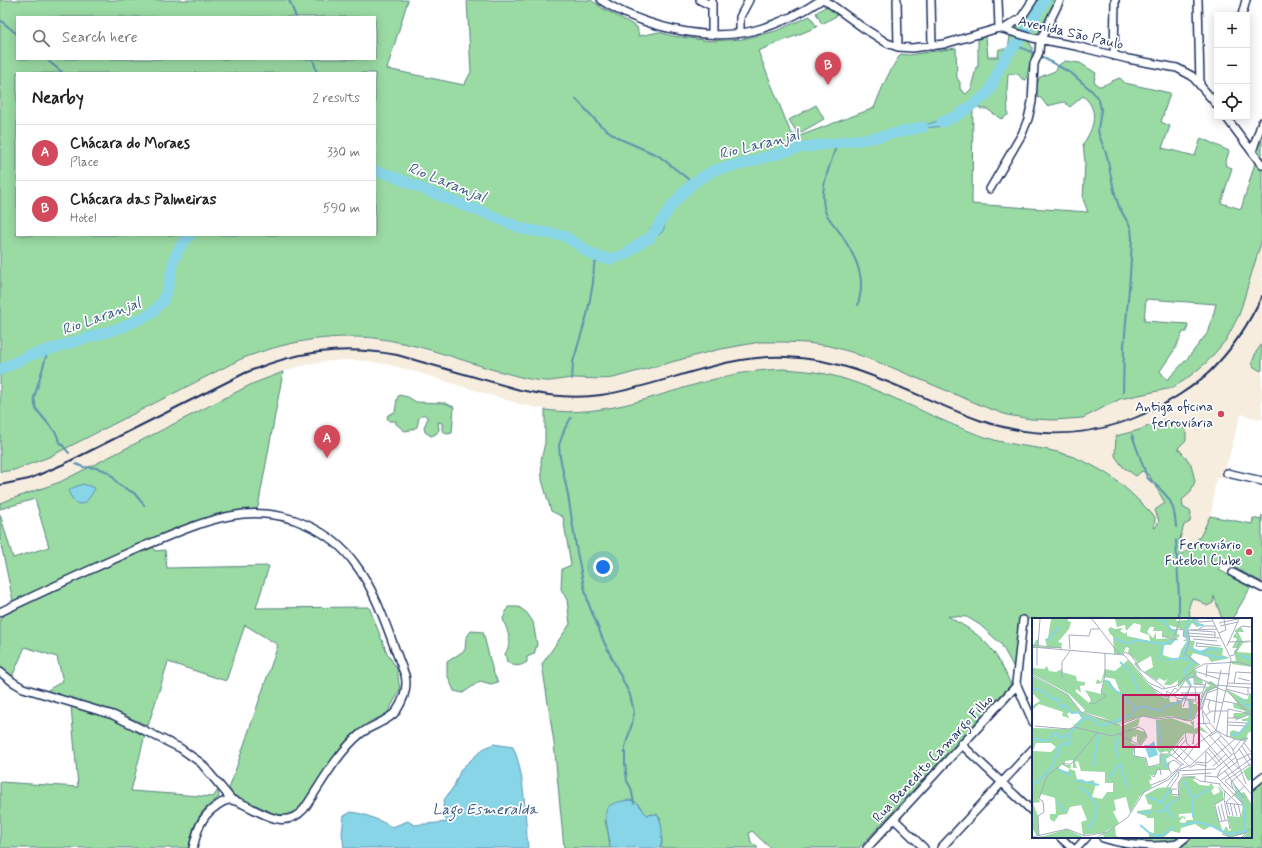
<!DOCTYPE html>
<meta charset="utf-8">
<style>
body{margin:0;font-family:Mynerve,sans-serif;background:#f2f2f2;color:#222}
.controls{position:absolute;right:12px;top:12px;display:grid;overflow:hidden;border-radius:0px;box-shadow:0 2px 10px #0003}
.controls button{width:36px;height:36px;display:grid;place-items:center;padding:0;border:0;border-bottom:1px solid #e0e0e0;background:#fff;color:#222;font:20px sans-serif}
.you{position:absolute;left:603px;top:567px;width:14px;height:14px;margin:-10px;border:3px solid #fff;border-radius:50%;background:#1a73e8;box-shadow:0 0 0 6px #1a73e833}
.badge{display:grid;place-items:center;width:26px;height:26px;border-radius:50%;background:#d1495b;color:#fff;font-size:13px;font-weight:700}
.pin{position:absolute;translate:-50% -33px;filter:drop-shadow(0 1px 2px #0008)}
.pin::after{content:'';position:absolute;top:21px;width:14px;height:12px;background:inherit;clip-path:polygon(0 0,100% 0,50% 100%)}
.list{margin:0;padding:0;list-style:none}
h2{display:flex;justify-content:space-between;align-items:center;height:52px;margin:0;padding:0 16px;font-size:17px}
h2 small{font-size:13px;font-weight:400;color:#767676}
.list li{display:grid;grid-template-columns:26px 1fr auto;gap:12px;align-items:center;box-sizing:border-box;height:56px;padding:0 16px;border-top:1px solid #e0e0e0}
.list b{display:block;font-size:15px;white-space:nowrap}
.list p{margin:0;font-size:13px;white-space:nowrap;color:#767676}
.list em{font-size:13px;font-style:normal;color:#767676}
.icon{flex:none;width:22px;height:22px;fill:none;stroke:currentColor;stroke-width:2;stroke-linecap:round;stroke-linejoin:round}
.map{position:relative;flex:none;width:1262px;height:848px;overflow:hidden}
.search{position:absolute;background:#fff;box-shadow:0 2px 10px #0003;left:16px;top:16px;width:360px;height:44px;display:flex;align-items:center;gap:10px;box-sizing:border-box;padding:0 14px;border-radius:0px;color:#767676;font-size:15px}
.panel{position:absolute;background:#fff;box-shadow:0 2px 10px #0003;left:16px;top:72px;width:360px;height:164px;border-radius:0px}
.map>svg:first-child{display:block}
.built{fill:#f6eddf}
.green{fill:#9adaa3;stroke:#5a8480;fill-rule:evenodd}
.water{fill:#89d5e8;stroke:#5d93b1}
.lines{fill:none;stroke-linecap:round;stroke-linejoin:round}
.stream{stroke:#5d93b1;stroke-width:2}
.river{stroke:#89d5e8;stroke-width:11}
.minor-casing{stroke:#1b2f5e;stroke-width:10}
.minor{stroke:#fff;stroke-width:7}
.rail{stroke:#1b2f5e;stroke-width:2}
.poi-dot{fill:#d1495b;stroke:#fff;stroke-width:1.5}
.labels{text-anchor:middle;stroke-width:3.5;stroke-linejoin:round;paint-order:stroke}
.street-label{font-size:14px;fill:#1b2f5e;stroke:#fff}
.poi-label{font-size:14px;fill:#1b2f5e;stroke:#fff;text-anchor:end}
.water-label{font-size:15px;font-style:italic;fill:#365880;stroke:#fff}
.inset-river{fill:none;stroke:#89d5e8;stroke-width:2}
.inset-road{fill:none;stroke:#a4acbf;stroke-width:1}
.view{fill:#c2185b;fill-opacity:0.15;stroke:#c2185b;stroke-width:2}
.inset-edge{fill:none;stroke:#1b2f5e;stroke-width:2}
</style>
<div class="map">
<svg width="1262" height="848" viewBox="0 0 1262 848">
<rect width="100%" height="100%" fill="#fff"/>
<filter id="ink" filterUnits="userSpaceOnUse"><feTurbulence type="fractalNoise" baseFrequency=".025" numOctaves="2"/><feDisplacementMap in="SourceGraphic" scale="8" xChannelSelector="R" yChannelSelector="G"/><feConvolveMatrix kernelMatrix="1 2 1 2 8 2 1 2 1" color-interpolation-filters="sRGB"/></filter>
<g filter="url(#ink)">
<path class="built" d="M 1262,239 L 1262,420 L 1241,414 L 1223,478 L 1216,477 L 1211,516 L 1213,516 L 1210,585 L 1222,619 L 1140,619 L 1155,517 L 1128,490 L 1114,478 L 1098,468 L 1080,459 L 1060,452 L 999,441 L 976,433 L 863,385 L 824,373 L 804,370 L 783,369 L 743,373 L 723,377 L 620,406 L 596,410 L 568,412 L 554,411 L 519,404 L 413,371 L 390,365 L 368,361 L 345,360 L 322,362 L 302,366 L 283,372 L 252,384 L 60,482 L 0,503 L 0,472 L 14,470 L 49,457 L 241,359 L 263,351 L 285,344 L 330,337 L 353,337 L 375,339 L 398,342 L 523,378 L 546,382 L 557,379 L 576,378 L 602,380 L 613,378 L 716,350 L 738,345 L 760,342 L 784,342 L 807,343 L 830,346 L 872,359 L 985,407 L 1007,415 L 1031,419 L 1108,405 L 1120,399 L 1172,388 L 1185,380 L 1207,362 L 1226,340 L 1239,315 Z"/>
<path class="green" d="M 0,0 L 408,0 L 387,69 L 464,85 L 471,72 L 467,0 L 591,0 L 602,8 L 637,27 L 639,36 L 659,32 L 673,36 L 711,41 L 743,39 L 776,31 L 810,16 L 817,27 L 758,51 L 790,131 L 797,137 L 874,108 C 881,90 889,70 901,54 L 909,55 L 956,48 L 957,78 L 960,82 L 960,89 L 966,94 L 971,89 C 972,81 975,75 976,67 L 978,67 L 978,39 L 986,36 L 988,57 L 998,57 L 999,49 L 1008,49 L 1010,36 L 1017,38 L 1019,32 L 1013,29 L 1014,26 L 1035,0 L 1058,0 L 1040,34 L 1035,36 L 1030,35 L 1028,40 L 1032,47 L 1032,54 L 1026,80 L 1022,79 L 1018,74 L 1008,74 L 1007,91 L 1008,115 L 1001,119 L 987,109 L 981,109 L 973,103 L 972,204 L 1088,212 L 1083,199 L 1085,162 L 1083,144 C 1094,128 1100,110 1083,96 L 1070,107 L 1064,102 L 1047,106 L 1041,98 L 1035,97 L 1036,86 L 1040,77 L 1055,71 L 1060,64 L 1065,61 L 1080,63 L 1096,73 L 1094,81 L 1098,86 C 1106,86 1112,80 1120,78 L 1125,83 L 1170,93 L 1161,122 L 1170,126 L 1162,148 L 1195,156 L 1201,138 L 1229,151 L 1225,165 L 1232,168 L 1221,203 L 1241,209 L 1255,163 L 1254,155 L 1262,130 L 1262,239 L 1239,315 L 1226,340 L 1207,362 L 1185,380 L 1172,388 L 1120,399 L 1083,418 L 1054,420 L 1031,419 L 1007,415 L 985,407 L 893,368 L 851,352 L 830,346 L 807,343 L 784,342 L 760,342 L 716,350 L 613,378 C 600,380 588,378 574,378 C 565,378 552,382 544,381 C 527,380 511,374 494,370 C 455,358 415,343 374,338 C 328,334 284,342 241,359 L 49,457 L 14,470 L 0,472 ZM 17,17 L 375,17 L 375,59 L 17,59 ZM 17,73 L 375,73 L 375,235 L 17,235 ZM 1146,299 L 1216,304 L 1209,331 L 1187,359 L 1167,380 L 1160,371 L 1175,349 L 1183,332 L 1187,332 L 1188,324 L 1144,321 Z
M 826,6 L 838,15 L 822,24 L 816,13 Z
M 816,105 L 824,119 L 798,134 L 789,120 Z
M 1262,344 L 1262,370 L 1261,371 L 1254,367 L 1252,363 L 1256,352 Z
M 783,369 C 798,370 812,371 826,374 C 886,388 939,424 998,441 C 1011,444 1024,446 1037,448 C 1058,451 1078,457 1097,468 C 1120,480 1137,499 1155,517 L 1154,528 L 1156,527 L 1159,521 L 1155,510 L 1165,503 L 1149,475 L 1142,471 L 1136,476 L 1123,467 L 1115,456 L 1116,436 L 1139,430 L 1163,420 L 1177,423 L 1186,429 L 1186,440 L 1178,448 L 1191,464 L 1195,481 L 1191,492 L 1182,500 L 1183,507 L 1191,512 L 1190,522 L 1184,525 L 1179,542 L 1182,555 L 1195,543 L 1201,535 L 1210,516 L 1252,524 L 1253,518 L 1261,520 L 1262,515 L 1262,582 L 1223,562 L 1219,570 L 1251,587 L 1232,619 L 1222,619 L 1214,596 L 1213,603 L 1207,606 L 1200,601 L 1192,598 L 1189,606 L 1190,619 L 1019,619 L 1014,668 L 1001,644 L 980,625 L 967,617 L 948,616 C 953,620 960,623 966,627 C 990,642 1000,659 1011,685 L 859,848 L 770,848 L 752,831 L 749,833 L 751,842 L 758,848 L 660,848 L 662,844 L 660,818 L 653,814 L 647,815 C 637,806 640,799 623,801 L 605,821 L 608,832 L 610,848 L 564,848 L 554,743 L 542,664 L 570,624 L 567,600 L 561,589 L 562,569 L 571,565 L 563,517 L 551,511 L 542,480 L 541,460 L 545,443 L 545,410 C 606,419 665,391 723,377 C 743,372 763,370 783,369 Z
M 283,372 L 258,507 L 254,510 C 215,511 182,527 147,542 C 102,560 58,581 13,601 L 0,540 L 0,514 L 13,558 L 49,547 L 35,499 L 0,509 L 0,503 L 60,482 L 252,384 Z
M 399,395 L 408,397 L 416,402 L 445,403 L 454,407 L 452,433 L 447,434 L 442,430 L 442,423 L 438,422 L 439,430 L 436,434 L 431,436 L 425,432 L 424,427 L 428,418 L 423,414 L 419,418 L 417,427 L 411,430 L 405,431 L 396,424 L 396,421 L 389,421 L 387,418 L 388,415 L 395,412 L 397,399 Z
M 153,547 L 155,551 L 165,550 L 167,568 L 269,566 L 256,608 L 369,607 L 387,653 L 397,669 L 400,690 L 387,714 L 371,721 L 356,732 L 335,756 L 301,806 L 296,811 L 287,815 L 275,814 L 233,795 L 229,789 L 278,645 L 245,625 L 226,681 L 168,662 L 148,726 L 115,711 L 46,691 L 63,681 L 57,657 L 25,647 L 12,677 L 0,667 L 0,617 L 82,578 Z
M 508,607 L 519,607 L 527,613 L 533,622 L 537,645 L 534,654 L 527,657 L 527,662 C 519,667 515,667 507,662 L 505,654 C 513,641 508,633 503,619 Z
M 471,631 L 483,632 L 493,672 L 498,682 L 491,684 L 480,681 L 463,693 L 454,691 L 447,674 L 447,662 L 465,650 L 466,638 Z
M 71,706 L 115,720 L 145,735 L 131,791 L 213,797 L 218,790 L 219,797 C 214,801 208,805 204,810 C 194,821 192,834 189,848 L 0,848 L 0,782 L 78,787 Z
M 1262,783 L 1262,848 L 1180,848 L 1194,837 L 1251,837 L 1251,792 Z
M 1111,837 L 1182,837 C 1164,848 1130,843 1111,837 Z"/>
<path class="water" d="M 954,115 L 955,120 L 942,126 L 908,130 L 938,121 Z
M 670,208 C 669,213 666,219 665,224 C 663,234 660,235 650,238 L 650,228 C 658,224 661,213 670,208 Z
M 83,484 L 95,488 L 92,494 L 85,503 L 78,504 L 73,500 L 69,493 L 70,489 Z
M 493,744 L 513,747 C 525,772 525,819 528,848 L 344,848 L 342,833 L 344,816 L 351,812 C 366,814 379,820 392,827 L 408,821 L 414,825 L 448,822 L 442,814 L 444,800 L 454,786 L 461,769 L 483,749 Z
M 629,800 C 639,801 641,809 647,815 L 657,814 C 663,822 663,839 660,848 L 610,848 C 610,843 609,837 608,832 C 604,808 603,804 629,800 Z"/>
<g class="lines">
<path class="stream" d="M 289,0 L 296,17
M 0,20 L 17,34
M 1015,45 L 1036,54
M 1040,56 L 1071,73 L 1092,91 L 1099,100 L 1101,110 L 1098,129 L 1099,135 L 1107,156 L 1110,172 L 1115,194 L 1119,207 L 1131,228 L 1132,239 L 1130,276 L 1124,346 L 1123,393
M 46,59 L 63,73
M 313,59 L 317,73
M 576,99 L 600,125 L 618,138 L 659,156 L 693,183
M 837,143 C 831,165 818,188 825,211 C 828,219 836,227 841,234 C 851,250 862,268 861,287 C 861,293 859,299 858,305
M 48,350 L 34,398 L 36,409 L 56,433 L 59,441 L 69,453
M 572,379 L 573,362 L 587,315 L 593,283 L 594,265 L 599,257
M 571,418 L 565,428 L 559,445 L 560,457 L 568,495 L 577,552 L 584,586 L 589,605 L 604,642 L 630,695 L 634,712 L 632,724 L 625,747 L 625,763 L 627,781 L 631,788 L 634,803
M 1132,435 L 1147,477 C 1152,483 1158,486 1163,492 C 1173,502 1175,513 1176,527
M 76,464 L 83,467 L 98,468 L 108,472 L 113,477 L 119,485 L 134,493 L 144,505
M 1176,540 L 1179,597 L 1179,619"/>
<path class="river" d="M 942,122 L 955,117 L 985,96 L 990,90 L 1000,67 L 1005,58 L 1024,34 L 1045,0
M 375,171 L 390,175 L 442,197 L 485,213 L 523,229 L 565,236 L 591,254 L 599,257 L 610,259 L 624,255 L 645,240 L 650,238 L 670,208 L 682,194 L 693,183 L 714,170 L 742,164 L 798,148 L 873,138 L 923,127
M 0,370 L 28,356 L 123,327 L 151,314 L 163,301 L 168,287 L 174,259 L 181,245 L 190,235"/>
<defs>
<path id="minor" d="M 601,0 C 641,26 705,42 752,31 C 777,25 800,14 821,0
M 700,0 L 712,6
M 825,0 L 862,27 L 887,43 L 898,47 L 912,48 L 944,44 L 999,28 L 1033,38 L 1076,46 L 1128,59 L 1177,68 L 1192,76 L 1217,105
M 897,0 L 898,47
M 931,0 L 932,46
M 998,0 L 999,28
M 1198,0 L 1200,84
M 1242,15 L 1246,0
M 1004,29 L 1021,18 L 1033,0
M 740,33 L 740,17 L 749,0
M 712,34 L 712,0
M 1114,56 L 1115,0
M 1214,102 L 1217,94
M 1226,117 L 1262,165
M 1252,152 L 1262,122
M 990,189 L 1022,134 L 1028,119 L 1032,102 L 1034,64 L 1039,52 L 1040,41 L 1060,0
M 1227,473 L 1262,481
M 1233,573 L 1262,588
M 0,612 C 46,590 91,569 137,549 C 194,526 247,497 307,525 C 327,534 344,548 356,565 C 378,594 391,641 405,675 C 408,687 404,699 397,710 C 389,722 370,725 359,735 C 336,755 321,784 304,809 C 285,830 266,815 245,805 C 241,803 235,800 230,800 C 224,800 219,804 214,808 C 200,818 197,832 193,848
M 1023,620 L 1016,683 L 1033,722
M 0,672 L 13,682 L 23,688 L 113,715 L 180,748 L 201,763 L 232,800
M 961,744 L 1033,812
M 1251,786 L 1262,777
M 894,819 L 924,848
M 1060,837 L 1072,848
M 1103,838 C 1128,846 1152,848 1178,844
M 1176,845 L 1186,837
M 867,848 L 1017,685
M 941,848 L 1033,749
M 1077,848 L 1087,837"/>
</defs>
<use href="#minor" class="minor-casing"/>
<use href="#minor" class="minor"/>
<path class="rail" d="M 0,485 L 29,479 L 64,464 L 245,373 C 296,351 342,345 397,355 L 520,390 C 547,396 574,399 601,395 C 663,386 722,354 786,357 C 857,359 914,397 979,420 C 1049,444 1117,435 1179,395 C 1193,386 1206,377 1217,364 C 1236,344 1250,321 1262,296"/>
</g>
</g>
<g class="poi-dot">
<circle cx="1221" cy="414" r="4"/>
<circle cx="1249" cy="552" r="4"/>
</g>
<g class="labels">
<g class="street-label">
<text transform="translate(1071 32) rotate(13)" y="5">Avenida São Paulo</text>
<text transform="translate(932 758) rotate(-47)" y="5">Rua Benedito Camargo Filho</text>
</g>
<g class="poi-label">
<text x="1213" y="411">Antiga oficina<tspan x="1213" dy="16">ferroviária</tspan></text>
<text x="1241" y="549">Ferroviário<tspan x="1241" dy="16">Futebol Clube</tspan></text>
</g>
<g class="water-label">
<text transform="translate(759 144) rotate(-14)" y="5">Rio Laranjal</text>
<text transform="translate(447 182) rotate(22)" y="5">Rio Laranjal</text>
<text transform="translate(101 316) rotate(-20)" y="5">Rio Laranjal</text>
<text x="485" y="814">Lago Esmeralda</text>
</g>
</g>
<g transform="translate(1032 618)">
<rect width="220" height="220" fill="#fff"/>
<path d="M 19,1 L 36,1 L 36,3 L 39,4 L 37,11 L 26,24 L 30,25 L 29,30 L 0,30 L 4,22 L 7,22 L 6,28 L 15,29 L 13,21 L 16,20 ZM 83,1 L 144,1 L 145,3 L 164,1 L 167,5 L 173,7 L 165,9 L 160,5 L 156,12 L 158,23 L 163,23 L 161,31 L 170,33 L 178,28 L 191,30 L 190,37 L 198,40 L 179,44 L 176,39 L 161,35 L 159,39 L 167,47 L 162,51 L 166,54 L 163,57 L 171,63 L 170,66 L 163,66 L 162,60 L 154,60 L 159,69 L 150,84 L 150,90 L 157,90 L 157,83 L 153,83 L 157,82 L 162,83 L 161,86 L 165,86 L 166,90 L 174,69 L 179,68 L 174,65 L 179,63 L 186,69 L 174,74 L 162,101 L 153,103 L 140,98 L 124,100 L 111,98 L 85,106 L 90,108 L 108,100 L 106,108 L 100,110 L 113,114 L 115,118 L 108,127 L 105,125 L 105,115 L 104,119 L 101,118 L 99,125 L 103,126 L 101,137 L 114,141 L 115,149 L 128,147 L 128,136 L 140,137 L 134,141 L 135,145 L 137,144 L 137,152 L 125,152 L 124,157 L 118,157 L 120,161 L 117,163 L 120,169 L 108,178 L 98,195 L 94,179 L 82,182 L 84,192 L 81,194 L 87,205 L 75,214 L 51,217 L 49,204 L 55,202 L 49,187 L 38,189 L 35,196 L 27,197 L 22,204 L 18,201 L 18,196 L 24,196 L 23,180 L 9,176 L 6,181 L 9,184 L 1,185 L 6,198 L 7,217 L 5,218 L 0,210 L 0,110 L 38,111 L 42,108 L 38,100 L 30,98 L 31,94 L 7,86 L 0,92 L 0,88 L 8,83 L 0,75 L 0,58 L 36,77 L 49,94 L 61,99 L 78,102 L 51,94 L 53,92 L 37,76 L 0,56 L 0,50 L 12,51 L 15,48 L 17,53 L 24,54 L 30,51 L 30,54 L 44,58 L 45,63 L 53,64 L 53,67 L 48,68 L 49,75 L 45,71 L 43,73 L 57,85 L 59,82 L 53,72 L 69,76 L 72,62 L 78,63 L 82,71 L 88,74 L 83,61 L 72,59 L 70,65 L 64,66 L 65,61 L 69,64 L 73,51 L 83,53 L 96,42 L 126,77 L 134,80 L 142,78 L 137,80 L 138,84 L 144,84 L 145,81 L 149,83 L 158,69 L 153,62 L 146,70 L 146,62 L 139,67 L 132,67 L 136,60 L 133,63 L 127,60 L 125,63 L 112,54 L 121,49 L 119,38 L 105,46 L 110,55 L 102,46 L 105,43 L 96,35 L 97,30 L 94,29 L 91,36 L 82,36 L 81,19 L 79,16 L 76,18 L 78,16 L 76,11 L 79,9 L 83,11 L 91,10 L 88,13 L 93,16 L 95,14 L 95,18 L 118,23 L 117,17 L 108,14 L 109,7 L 102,5 L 94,13 L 93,7 L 85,9 ZM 137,7 L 152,12 L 151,18 L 155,20 L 151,23 L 155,23 L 149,32 L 146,42 L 131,37 L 132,27 L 139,27 L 148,17 L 145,16 L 146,11 L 139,11 ZM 118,9 L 122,9 L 121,13 L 130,13 L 130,19 L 143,20 L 124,21 L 124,14 L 121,20 L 115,14 ZM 38,94 L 39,96 L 46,95 L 50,100 L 42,107 L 35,96 ZM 4,125 L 19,125 L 24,129 L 19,134 L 1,133 ZM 41,142 L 41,150 L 45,150 L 43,144 L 46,143 L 49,153 L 73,154 L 73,165 L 81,165 L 81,174 L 75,174 L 70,181 L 60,179 L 64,166 L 61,162 L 54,164 L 50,161 L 45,162 L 43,153 L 38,151 L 35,154 L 26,151 L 29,146 L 38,151 L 39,147 L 33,147 L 33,143 ZM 209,9 L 212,14 L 206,14 L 211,24 L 220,25 L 211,25 L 205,34 L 220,35 L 220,49 L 200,46 L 199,43 L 204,43 L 202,33 L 206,30 L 200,30 L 205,21 L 201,19 L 203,15 L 205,18 L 203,13 ZM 194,71 L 212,81 L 216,81 L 217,75 L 220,76 L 220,113 L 216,115 L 213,124 L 198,119 L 198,114 L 201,112 L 207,114 L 213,108 L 216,103 L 210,103 L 210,101 L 216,100 L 217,96 L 203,103 L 204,100 L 201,100 L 202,95 L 212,95 L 213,93 L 202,90 L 201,85 L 206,86 ZM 139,100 L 161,108 L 158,104 L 162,103 L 162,111 L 168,108 L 177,116 L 167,112 L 165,116 L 153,115 L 137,136 L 135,133 L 128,135 L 125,131 L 124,102 ZM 220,147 L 220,161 L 216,163 L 211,153 ZM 164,158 L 161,162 L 168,167 L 177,168 L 179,165 L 182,170 L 179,173 L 182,177 L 188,174 L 186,168 L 191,174 L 191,182 L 182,187 L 191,214 L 194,208 L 197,213 L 199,212 L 196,198 L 209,199 L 211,187 L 202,176 L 204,173 L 200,164 L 209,175 L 212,174 L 220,187 L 220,219 L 211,219 L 215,215 L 197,219 L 179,208 L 172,212 L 163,206 L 149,210 L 148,215 L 139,213 L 132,219 L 117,219 L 117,214 L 122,215 L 122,200 L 115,200 L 114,198 L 105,195 L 105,193 L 119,191 L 120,187 L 116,186 L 113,177 L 126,170 L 137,169 L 140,171 L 139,177 L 146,178 L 147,183 L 147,164 L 151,159 ZM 160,195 L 161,202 L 155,202 L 153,205 L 147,204 L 151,199 L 153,202 L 153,199 L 150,198 L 147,200 L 147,196 ZM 83,208 L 84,218 L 87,219 L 72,219 L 71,217 L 64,219 ZM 35,211 L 51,219 L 3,219 L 12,218 Z" fill="#9adaa3" fill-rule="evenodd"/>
<path d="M 122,123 L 126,137 L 117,140 L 112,127 L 117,127 Z" fill="#89d5e8"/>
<path class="inset-river" d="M 125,1 L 132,3 L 142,15M 157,1 L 153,17 L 157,21 L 151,35 L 154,42 L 159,41 L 162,45 L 152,53 L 159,68M 161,1 L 166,7 L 171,7M 84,21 L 97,26 L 104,22 L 132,26 L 143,22M 15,23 L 27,9M 157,29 L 173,37 L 193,40M 168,34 L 177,31 L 188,32M 207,37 L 220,41M 127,42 L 132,26M 134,42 L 153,40M 88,44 L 98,53M 100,55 L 106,74M 74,62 L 83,72M 0,70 L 12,74 L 21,81 L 27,81 L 28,90 L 33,87 L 40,95 L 47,94 L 51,101 L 36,117 L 38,120 L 37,127 L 31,125 L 25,131 L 28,134 L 22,141 L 22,146M 84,73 L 104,91M 209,81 L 214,87 L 220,88M 157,82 L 159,101M 51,101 L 57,99 L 68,107 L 73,107 L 99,97 L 102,92 L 110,88 L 128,93 L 134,88 L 149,84 L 155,75M 125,103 L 129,126M 199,117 L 207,116 L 217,104M 83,119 L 86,125 L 83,132 L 87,139M 0,120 L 12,123 L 18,121 L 22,115 L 26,116 L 27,120 L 35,117M 130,138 L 135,150M 88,145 L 95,170M 61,148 L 67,116M 26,151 L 39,157M 77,160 L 87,146M 44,162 L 67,167M 151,162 L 161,180 L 161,199M 0,167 L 6,164 L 22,146M 47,169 L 56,175 L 64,187 L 63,201 L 55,211M 207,175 L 212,190 L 212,212M 116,179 L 130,184 L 142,200M 162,180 L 177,171M 25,184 L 33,194M 130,184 L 138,171M 134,190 L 143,181M 123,194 L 135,192M 107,195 L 120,194M 108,207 L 120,217 L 129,218M 149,207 L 165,204 L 180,208 L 196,216 L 215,213M 128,219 L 142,209"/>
<path class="inset-road" d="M 60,1 L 87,36M 165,1 L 167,4 L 181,3M 180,1 L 199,41 L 195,68M 187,5 L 206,1M 188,8 L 206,4M 145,11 L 152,12 L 151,18 L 155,20M 167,11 L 172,8 L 183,8M 158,12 L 185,11M 203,13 L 210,8 L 220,9M 155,15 L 183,17M 187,15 L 194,12 L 192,1M 130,18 L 146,22M 156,18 L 188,20M 142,19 L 148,1M 161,21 L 185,23M 165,24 L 164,28 L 177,29M 196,24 L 220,23M 165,25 L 189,28M 0,27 L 30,30M 6,27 L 8,1M 195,28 L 207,1M 0,29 L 92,37 L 117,65 L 131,71 L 144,68 L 163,51 L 172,46 L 206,44 L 220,48M 38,31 L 37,17 L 57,18 L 59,11 L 67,11M 91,37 L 93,34 L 99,37 L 109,52 L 133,70M 198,38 L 202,37 L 208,24M 5,47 L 5,30M 168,47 L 153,36 L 158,23 L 156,12 L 183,14 L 183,20M 162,54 L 166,60 L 183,67 L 220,70M 166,54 L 187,61M 174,54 L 198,56M 0,57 L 36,77 L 49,94 L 86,107 L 111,98 L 125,101 L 140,99 L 159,103 L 166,97 L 175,74 L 183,69 L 196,74 L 212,90 L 220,94M 162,57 L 162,66 L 174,67M 174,59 L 175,47M 30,60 L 30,44 L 38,33M 206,60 L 218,63M 196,65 L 219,66M 202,65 L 204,54 L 220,55M 118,67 L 127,77 L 136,79 L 146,73 L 154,61 L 162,59M 186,67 L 189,52M 148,69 L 174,69M 163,69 L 164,82M 120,70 L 134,78M 194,71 L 216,77 L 216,70M 149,75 L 170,75M 134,79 L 135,73 L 145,80 L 163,82 L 170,91M 136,79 L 143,70 L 146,72M 173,81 L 191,85M 178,82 L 176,89 L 178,94M 191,83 L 206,86 L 213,92M 57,85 L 62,86 L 74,78 L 69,74 L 73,58 L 73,35M 167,86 L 174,64M 168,88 L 172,75 L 179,68M 151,89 L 159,67M 171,93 L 178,104M 174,97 L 180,93 L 196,93M 196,100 L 209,100 L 218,96M 196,104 L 215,105M 178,105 L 184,112 L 172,121 L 220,177M 182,105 L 186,67M 186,105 L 184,112 L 200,130 L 214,166M 186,105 L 195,67M 165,106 L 178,105M 196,107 L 213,108M 3,108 L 37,111 L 42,109 L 80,118 L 107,109 L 112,112 L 115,119 L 109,127 L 103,127 L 102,138 L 114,140 L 116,149 L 128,146 L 128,136 L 139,136M 153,115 L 155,126 L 161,130M 180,115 L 172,105 L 170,91 L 175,75 L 186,71M 87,116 L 105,126M 177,117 L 207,151M 178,118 L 186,113 L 196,119M 216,120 L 206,122 L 195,118 L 196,91 L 219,96M 186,121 L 200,137M 212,125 L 220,135M 161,126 L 162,116 L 161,126M 145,127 L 163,144 L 175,145M 210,128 L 220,144M 161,129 L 172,121 L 168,115M 176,130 L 190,146M 140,131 L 157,148M 207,131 L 218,148M 141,132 L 152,119M 201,132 L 209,122M 175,134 L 187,148M 138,136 L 152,147M 203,136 L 216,120M 140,137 L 154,122M 144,141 L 157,128M 152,142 L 162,129M 205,142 L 220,135M 175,145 L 203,121M 181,148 L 194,136M 157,150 L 164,146 L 175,148M 144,153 L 183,151 L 202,135M 193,153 L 211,179 L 215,179M 139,155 L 136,148 L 138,144 L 142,142 L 150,148M 119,157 L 122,159 L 125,152 L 128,151 L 129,157M 150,157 L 179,155M 173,158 L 185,159 L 206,143M 150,159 L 161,159 L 168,163 L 188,166M 185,159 L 211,186M 185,159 L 188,152 L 204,139M 188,163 L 220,140M 193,163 L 220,145M 193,163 L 204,174M 173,164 L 174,133M 188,165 L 188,168 L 206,186M 119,167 L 134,161 L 151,146M 135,169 L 146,154M 138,170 L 146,159 L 147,154M 145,171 L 140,171 L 139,176 L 148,177M 201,171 L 199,164 L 211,154M 192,181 L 198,211M 147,183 L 146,165 L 150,159M 194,183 L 198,197M 194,184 L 213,168M 195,185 L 210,187M 198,185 L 201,198M 189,186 L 193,202M 202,186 L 205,198M 206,186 L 209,199M 182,187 L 192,181 L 193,173M 183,187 L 187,204 L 196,202M 186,188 L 190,203M 190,216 L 198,219 L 214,215M 7,218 L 6,198 L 12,194 L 11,183 L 7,181 L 15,158 L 30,146 L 39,146 L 65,115M 0,219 L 35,211 L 53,218 L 75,214 L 96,199 L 112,174 L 136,162 L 146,152 L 159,147 L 189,118M 210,219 L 220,209"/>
<path class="view" d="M 91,77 L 167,77 L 167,129 L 91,129 Z"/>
<rect width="220" height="220" class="inset-edge"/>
</g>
</svg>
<div class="controls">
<button>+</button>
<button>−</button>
<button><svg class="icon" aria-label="locate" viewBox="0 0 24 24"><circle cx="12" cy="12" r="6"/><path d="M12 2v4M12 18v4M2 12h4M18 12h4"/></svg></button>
</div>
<div class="you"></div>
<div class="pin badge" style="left:327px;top:458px">A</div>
<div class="pin badge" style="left:828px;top:85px">B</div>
<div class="search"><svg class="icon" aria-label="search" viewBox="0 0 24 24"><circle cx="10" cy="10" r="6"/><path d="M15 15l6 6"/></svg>Search here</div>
<section class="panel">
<h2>Nearby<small>2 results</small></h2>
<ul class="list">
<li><span class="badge">A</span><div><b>Chácara do Moraes</b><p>Place</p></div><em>330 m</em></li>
<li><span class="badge">B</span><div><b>Chácara das Palmeiras</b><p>Hotel</p></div><em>590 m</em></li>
</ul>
</section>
</div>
